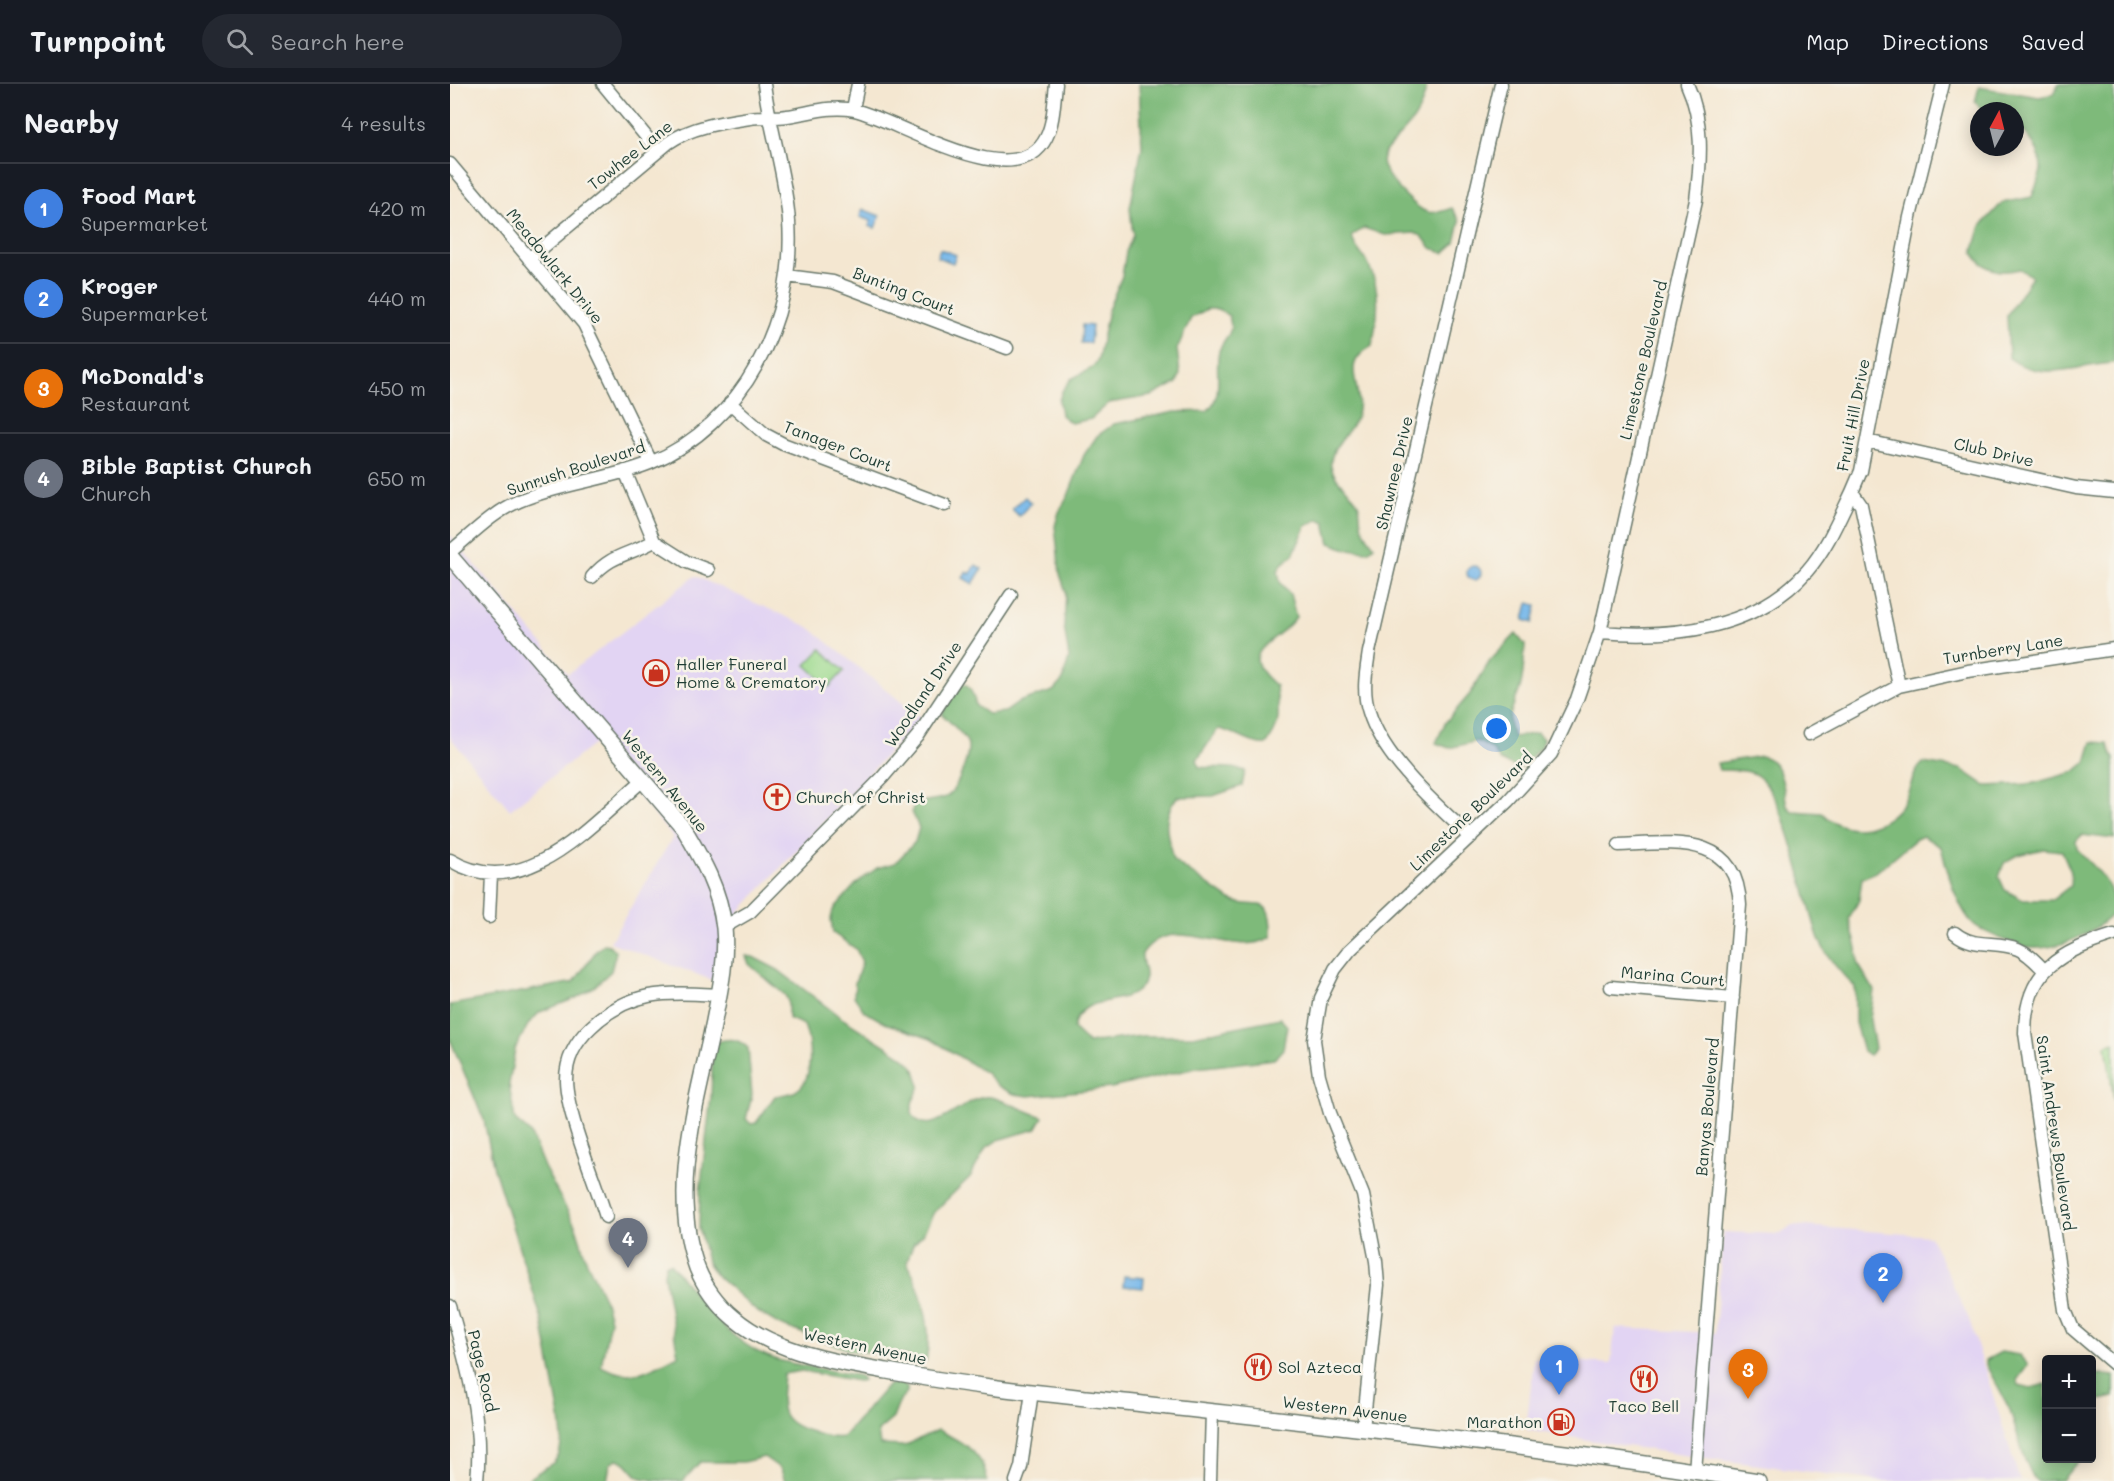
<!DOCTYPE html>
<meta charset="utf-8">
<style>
body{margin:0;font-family:Mali,sans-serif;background:#242831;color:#f1f3f6}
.controls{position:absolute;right:18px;bottom:18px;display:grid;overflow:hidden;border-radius:6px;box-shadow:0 3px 15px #0003}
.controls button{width:54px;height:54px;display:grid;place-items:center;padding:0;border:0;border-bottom:2px solid #363941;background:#171b24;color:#f1f3f6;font:30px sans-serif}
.compass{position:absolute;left:1520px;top:18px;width:54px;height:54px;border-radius:50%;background:#171b24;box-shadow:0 3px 15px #0003;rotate:7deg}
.you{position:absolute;left:1047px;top:645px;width:21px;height:21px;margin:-15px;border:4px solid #fff;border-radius:50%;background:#1a73e8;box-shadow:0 0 0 9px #1a73e833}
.badge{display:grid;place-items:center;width:39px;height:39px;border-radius:50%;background:#c8321e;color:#fff;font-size:20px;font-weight:700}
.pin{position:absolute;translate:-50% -50px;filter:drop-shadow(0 2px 3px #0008)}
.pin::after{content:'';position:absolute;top:32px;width:21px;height:18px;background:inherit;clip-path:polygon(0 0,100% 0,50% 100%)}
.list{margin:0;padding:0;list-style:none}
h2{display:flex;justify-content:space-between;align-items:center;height:78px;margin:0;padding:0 24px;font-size:26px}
h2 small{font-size:20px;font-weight:400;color:#9ea1a6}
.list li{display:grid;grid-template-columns:39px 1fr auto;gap:18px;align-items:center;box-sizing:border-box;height:90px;padding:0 24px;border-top:2px solid #363941}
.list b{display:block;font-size:22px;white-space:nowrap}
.list p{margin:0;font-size:20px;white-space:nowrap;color:#9ea1a6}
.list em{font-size:20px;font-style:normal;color:#9ea1a6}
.icon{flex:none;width:33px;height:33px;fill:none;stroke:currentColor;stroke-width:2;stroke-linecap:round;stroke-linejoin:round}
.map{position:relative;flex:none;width:1664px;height:1397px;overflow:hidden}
header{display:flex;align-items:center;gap:36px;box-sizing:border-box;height:84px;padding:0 30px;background:#171b24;border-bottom:2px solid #363941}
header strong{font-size:28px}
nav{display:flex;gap:33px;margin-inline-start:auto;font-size:21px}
.search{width:420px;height:54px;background:#242831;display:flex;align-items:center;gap:15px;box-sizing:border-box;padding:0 21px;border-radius:33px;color:#9ea1a6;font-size:22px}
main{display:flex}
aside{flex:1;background:#171b24}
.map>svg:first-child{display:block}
.built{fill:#e2d4f3}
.green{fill:#9dda8f;stroke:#5e8c62;stroke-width:1.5}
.forest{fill:#7eba7a;stroke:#4e7c57;stroke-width:1.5;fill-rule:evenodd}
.water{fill:#76b7ea;stroke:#4a7a8f;stroke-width:1.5}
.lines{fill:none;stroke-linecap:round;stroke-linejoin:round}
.minor-casing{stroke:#6a786b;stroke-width:15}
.major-casing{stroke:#6a786b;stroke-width:18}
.minor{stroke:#fff;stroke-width:12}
.major{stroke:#fff;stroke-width:15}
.labels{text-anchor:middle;stroke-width:5;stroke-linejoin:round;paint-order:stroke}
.street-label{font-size:16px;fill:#1f3d34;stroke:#f7f3e8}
.poi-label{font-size:16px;fill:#1f3d34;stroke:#f7f3e8;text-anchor:start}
</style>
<header>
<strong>Turnpoint</strong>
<div class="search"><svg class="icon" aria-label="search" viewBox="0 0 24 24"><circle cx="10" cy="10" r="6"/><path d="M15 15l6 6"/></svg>Search here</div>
<nav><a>Map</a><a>Directions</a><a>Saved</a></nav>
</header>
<main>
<aside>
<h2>Nearby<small>4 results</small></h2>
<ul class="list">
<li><span class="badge" style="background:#3f7fe0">1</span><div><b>Food Mart</b><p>Supermarket</p></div><em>420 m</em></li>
<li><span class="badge" style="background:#3f7fe0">2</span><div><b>Kroger</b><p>Supermarket</p></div><em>440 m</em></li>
<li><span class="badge" style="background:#e8710a">3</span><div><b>McDonald's</b><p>Restaurant</p></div><em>450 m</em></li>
<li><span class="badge" style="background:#6b7280">4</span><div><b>Bible Baptist Church</b><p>Church</p></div><em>650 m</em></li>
</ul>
</aside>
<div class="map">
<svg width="1664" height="1397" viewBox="0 0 1664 1397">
<rect width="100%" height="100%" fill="#f7f3e8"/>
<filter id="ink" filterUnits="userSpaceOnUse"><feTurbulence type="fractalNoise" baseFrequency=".0167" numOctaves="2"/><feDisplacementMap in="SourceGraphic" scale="12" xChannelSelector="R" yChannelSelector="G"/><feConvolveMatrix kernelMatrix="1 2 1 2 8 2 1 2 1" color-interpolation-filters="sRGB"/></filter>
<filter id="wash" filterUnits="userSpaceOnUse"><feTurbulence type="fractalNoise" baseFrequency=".008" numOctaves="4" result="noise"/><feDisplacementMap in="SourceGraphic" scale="24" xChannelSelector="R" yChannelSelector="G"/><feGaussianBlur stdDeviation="1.35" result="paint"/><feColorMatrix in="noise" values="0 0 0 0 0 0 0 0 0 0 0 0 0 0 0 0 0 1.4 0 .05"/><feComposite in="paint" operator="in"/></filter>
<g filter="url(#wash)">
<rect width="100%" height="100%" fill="#f4e7d1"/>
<path class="built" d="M 0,451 L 118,590 L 245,492 L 359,543 L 471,634 L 290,827 L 267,898 L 160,858 L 223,753 L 144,660 L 60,726 L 0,653 Z
M 1342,1141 L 1480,1152 L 1519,1235 L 1570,1397 L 1429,1397 L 1233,1371 L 1076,1346 L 1084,1274 L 1161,1280 L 1165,1244 L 1265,1249 L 1273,1148 L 1330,1150 Z"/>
<path class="green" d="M 371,565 L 394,587 L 379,603 L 356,581 Z
M 1664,958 L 1664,1017 L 1656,961 Z"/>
<path class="forest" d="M 689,0 L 977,0 C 975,12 971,25 964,35 C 937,71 912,69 957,113 C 974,129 978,133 1002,124 L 1010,137 L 1005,159 L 994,169 L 981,164 L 972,152 L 965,149 L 935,151 L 914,144 L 902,152 C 903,163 913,170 918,180 C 932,206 928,234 922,262 C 887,281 915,301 907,331 C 902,349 878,363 881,383 C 885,399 902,406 908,420 C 911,426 909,435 912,442 C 914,449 920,456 924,462 L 918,467 L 896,465 L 880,459 L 875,438 L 869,435 L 856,442 L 843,471 L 832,480 L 828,487 L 830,498 L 840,510 L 846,533 C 826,561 782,566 826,602 C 828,627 833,640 816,660 C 802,662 784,647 768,645 L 747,676 L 749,683 C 763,685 782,681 795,687 L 792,702 L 763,712 L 727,713 C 710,735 718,752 723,776 L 780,816 C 807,828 822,806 821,853 C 783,877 721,825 692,870 C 691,878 696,886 695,893 C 689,929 630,902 623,945 L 638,959 L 691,952 L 743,952 L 830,934 L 837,942 L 833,965 L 824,975 L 746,984 L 661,1004 L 579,1012 L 564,1010 L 548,1002 L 536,989 L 481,955 L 435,939 L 414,927 L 404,912 L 405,899 L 412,878 L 406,865 L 383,849 L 381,835 L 383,826 L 406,800 L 427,784 L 445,779 L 465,758 L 469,744 L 462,728 L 464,720 C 474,716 489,716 496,713 C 506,708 522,669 517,658 C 513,649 499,638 492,630 C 503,607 516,580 526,622 L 538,630 L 555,628 L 571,617 L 603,607 L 613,596 L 619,574 L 614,542 L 616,508 L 610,490 L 605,442 L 609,428 L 618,412 L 634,371 L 647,352 L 664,340 L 725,328 L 757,327 C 775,311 764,287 769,267 C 774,250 785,254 779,232 L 768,225 L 757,225 L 741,234 L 727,265 L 730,290 L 727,299 L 701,312 L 659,319 L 641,335 L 621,339 L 611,331 L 609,316 L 612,307 L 621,295 L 642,284 L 648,276 L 658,226 L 672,192 L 676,168 L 683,151 L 680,124 L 692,63 Z
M 1608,0 L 1664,0 L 1664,279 C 1627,281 1593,299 1559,274 L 1557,231 L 1582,193 L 1570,185 C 1550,190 1535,187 1523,169 L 1531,142 L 1552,119 L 1582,113 C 1585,104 1590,94 1591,85 C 1591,68 1580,49 1565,42 L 1565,27 L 1533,27 L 1525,18 L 1529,3 L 1589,13 L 1604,10 Z
M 1066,550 L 1075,561 C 1074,575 1074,590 1070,604 C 1065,621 1053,635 1064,653 L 1087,649 L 1093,655 L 1091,662 L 1070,685 L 1050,677 L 1042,665 L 1028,657 L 999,664 L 986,659 L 995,639 L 1020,610 L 1040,577 Z
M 1642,658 L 1657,659 L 1664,675 L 1664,755 L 1632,751 L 1626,757 L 1627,765 C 1647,786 1664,797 1664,828 C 1648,847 1612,864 1587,864 C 1573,865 1537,850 1526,842 C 1507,827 1497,785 1491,763 L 1473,752 L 1466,755 L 1426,788 L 1412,794 L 1409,816 L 1399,835 L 1407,864 L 1408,880 L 1424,906 L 1420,936 L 1425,965 L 1419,971 L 1413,967 L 1405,939 L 1405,903 C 1392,891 1376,872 1369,855 C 1356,819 1337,715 1309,693 C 1298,684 1282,687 1269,686 L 1267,679 L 1311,672 C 1333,677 1333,703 1337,722 L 1342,727 L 1372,729 C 1396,754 1436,746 1454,717 C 1461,705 1462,688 1473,679 L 1511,685 L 1536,702 L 1581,700 L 1624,688 L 1636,678 ZM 1593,765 L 1612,767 L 1621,788 L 1620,802 L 1602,816 L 1573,816 L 1555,806 L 1549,793 L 1554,779 L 1568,771 Z
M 154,860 L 159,861 L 166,868 L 161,887 L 144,903 L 126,914 L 90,928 L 79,939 L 65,965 L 59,1000 L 65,1036 L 80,1049 L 94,1083 L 126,1143 L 137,1178 L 154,1214 L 160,1236 L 151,1282 C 183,1299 199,1286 228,1271 L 214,1191 L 215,1181 L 220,1179 C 250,1216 280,1262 328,1276 C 354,1283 383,1286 410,1292 L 413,1296 L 408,1297 L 352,1287 L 333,1290 C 331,1322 325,1336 359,1347 C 371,1351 380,1355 393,1353 L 438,1301 L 449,1299 L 457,1303 L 457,1308 L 450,1316 L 443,1334 L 428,1347 L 430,1361 L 454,1362 L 488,1346 C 511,1357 535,1370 537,1397 L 335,1397 L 331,1385 L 314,1373 L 293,1378 L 250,1378 L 233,1397 C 221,1397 200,1397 189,1393 C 181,1388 178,1377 167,1375 L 160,1380 L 157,1397 L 80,1397 L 79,1394 L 103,1379 L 109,1371 L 112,1355 L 110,1333 L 92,1236 L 44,1085 L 34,1036 L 0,955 L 0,921 L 124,898 L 146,867 Z
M 296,872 L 303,873 L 328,886 L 393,935 L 452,972 L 464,983 L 470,1002 L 462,1019 L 462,1030 C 480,1060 515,1010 540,1013 C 549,1014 580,1029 593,1033 L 586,1045 L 548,1056 L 536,1064 L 520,1093 L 484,1128 L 473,1150 L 463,1160 L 457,1178 C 472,1208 483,1243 476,1277 C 468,1282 462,1277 457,1271 L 402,1267 L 330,1241 L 306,1227 L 265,1190 L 257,1178 L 249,1145 L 250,1108 L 261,1013 L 263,964 L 266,958 C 279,954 288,954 298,964 L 302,1011 L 296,1035 L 301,1040 L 306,1039 L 325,1012 C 330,1011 339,1010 344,1008 C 365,998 361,959 354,941 L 338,934 L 338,917 L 335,911 L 299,880 Z
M 1551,1268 L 1569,1271 L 1578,1281 L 1567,1296 L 1569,1301 L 1581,1304 L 1596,1300 L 1596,1374 L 1630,1375 L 1612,1396 L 1589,1397 L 1584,1395 L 1575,1376 L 1560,1326 L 1536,1281 L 1536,1276 Z
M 1646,1290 L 1664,1292 L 1664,1313 L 1642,1318 L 1642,1293 Z"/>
<path class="water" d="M 412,125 L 430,132 L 425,144 L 419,142 L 421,137 L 410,133 Z
M 490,165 L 506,171 L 503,179 L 487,173 Z
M 632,241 L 642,242 L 640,259 L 631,259 Z
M 575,413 L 581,419 L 569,432 L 562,425 Z
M 526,481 L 532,485 L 523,500 L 513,494 L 516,488 L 520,490 Z
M1017 489a7 7 0 1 1 14 0a7 7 0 1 1-14 0Z
M 1078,519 L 1087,521 L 1083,539 L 1074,536 Z
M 674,1192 L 694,1194 L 693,1204 L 673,1202 Z"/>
</g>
<g filter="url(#ink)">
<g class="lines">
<defs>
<path id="minor" d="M 153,0 L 208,67
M 403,25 L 408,0
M 0,80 L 134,240 L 201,378
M 79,175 L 218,59 C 240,43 273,38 300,34 C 312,32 325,34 337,32 C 359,29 382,21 404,26 C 449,36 566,114 596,54 C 604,38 604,17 606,0
M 337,192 L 383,198 L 557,264
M 280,319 L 316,351 L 333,360 L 495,421
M 1417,357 L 1626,404 L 1664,408
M 175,387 L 204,457 L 237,478 L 258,486
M 0,468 C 22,450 43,428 69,417 C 111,399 158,396 200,379 C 293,341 346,235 339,138 C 336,92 320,46 314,0
M 142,493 C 161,470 180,471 204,457
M 1150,548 C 1224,554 1305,546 1357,487 C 1377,464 1389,435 1402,408
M 1449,602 L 1518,587 L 1664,565
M 1359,650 L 1449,602 L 1411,421 L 1402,408 L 1411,387 L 1460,133 L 1493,0
M 1021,753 C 986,721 933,674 919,628 C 912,608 916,588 919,568 L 1051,0
M 1169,761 C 1222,759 1287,748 1290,821 L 1245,1387
M 0,776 C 74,821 141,740 192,697
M 39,833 L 41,790
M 274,843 L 300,828 L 432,694 L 468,652 L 561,511
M 1505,849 C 1524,865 1546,856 1568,865 C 1578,869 1586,878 1594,886
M 1664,851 C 1610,868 1575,886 1575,949 L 1615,1226 L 1623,1245 L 1664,1280
M 1161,903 L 1283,914
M 156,1133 C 145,1096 117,1032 116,996 C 116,975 126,957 141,943 C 181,905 217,908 269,911
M 0,1222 C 17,1280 33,1336 27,1397
M 913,1345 L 928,1201 L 926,1177 L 913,1111 L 880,1029 L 869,991 L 864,956 L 871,914 L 885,885 L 900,866 L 1058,717 L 1101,670 L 1127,615 L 1150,548 L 1246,116 C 1251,77 1254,37 1237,0
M 566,1397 L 571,1383 L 582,1308
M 760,1397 L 762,1327"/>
<path id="major" d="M 0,472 L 233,743 C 252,775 270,806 274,844 C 277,875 270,906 264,937 C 248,1016 218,1105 247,1184 C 263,1224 298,1250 338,1264 C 370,1276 404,1281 437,1287 C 522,1303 608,1311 693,1320 C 898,1343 1104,1364 1308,1397"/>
</defs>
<use href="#minor" class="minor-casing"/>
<use href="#major" class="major-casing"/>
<use href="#minor" class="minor"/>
<use href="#major" class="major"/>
</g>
</g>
<defs>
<symbol id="shop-ring" viewBox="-11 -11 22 22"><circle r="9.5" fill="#f7f3e8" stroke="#c8321e" stroke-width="1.5"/><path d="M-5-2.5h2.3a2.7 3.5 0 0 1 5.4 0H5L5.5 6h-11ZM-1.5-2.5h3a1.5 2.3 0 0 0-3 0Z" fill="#c8321e"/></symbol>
<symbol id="church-ring" viewBox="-11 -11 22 22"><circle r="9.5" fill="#f7f3e8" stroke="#c8321e" stroke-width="1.5"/><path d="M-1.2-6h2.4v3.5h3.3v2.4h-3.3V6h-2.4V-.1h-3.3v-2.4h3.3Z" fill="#c8321e"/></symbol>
<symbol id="restaurant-ring" viewBox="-11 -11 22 22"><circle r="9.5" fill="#f7f3e8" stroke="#c8321e" stroke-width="1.5"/><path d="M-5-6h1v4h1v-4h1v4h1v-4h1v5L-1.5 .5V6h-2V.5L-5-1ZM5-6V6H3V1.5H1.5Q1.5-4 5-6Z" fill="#c8321e"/></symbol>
<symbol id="fuel-ring" viewBox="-11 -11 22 22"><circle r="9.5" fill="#f7f3e8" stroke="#c8321e" stroke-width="1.5"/><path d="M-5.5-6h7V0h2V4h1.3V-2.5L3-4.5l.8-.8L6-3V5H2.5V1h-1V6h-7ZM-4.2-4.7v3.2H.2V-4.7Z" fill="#c8321e"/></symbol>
</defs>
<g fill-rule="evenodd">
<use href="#shop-ring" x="191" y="574" width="30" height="30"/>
<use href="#church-ring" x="312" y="698" width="30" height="30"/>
<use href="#restaurant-ring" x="793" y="1268" width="30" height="30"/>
<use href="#restaurant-ring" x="1179" y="1280" width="30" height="30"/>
<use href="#fuel-ring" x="1096" y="1323" width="30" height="30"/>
</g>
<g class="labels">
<g class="street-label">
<text transform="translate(180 71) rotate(-38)" y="6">Towhee Lane</text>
<text transform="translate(105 182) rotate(51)" y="6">Meadowlark Drive</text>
<text transform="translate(454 207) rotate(21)" y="6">Bunting Court</text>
<text transform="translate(1193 276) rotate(-77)" y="6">Limestone Boulevard</text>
<text transform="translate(1403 331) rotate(-79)" y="6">Fruit Hill Drive</text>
<text transform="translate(388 362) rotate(21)" y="6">Tanager Court</text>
<text transform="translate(1544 368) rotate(13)" y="6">Club Drive</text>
<text transform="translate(126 384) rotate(-18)" y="6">Sunrush Boulevard</text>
<text transform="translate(944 389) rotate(-77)" y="6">Shawnee Drive</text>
<text transform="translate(1553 565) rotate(-9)" y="6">Turnberry Lane</text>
<text transform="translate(473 610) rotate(-56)" y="6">Woodland Drive</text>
<text transform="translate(215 697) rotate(51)" y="6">Western Avenue</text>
<text transform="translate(1021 727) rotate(-44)" y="6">Limestone Boulevard</text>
<text transform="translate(1223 892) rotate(5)" y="6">Marina Court</text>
<text transform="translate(1257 1023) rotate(-85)" y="6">Banyas Boulevard</text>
<text transform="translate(1606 1049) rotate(82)" y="6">Saint Andrews Boulevard</text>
<text transform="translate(415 1262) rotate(12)" y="6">Western Avenue</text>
<text transform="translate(33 1287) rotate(77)" y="6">Page Road</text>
<text transform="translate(895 1325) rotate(7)" y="6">Western Avenue</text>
</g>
<g class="poi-label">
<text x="226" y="586">Haller Funeral<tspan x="226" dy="18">Home &amp; Crematory</tspan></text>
<text x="346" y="719">Church of Christ</text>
<text x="828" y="1289">Sol Azteca</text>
<text x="1194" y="1328" text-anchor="middle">Taco Bell</text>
<text x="1092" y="1344" text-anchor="end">Marathon</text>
</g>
</g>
</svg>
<div class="controls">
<button>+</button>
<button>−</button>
</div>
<svg class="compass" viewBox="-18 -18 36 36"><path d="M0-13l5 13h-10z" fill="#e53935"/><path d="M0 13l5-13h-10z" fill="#9ea1a6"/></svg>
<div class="you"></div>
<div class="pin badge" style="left:1109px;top:1311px;background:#3f7fe0">1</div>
<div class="pin badge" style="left:1433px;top:1219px;background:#3f7fe0">2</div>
<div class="pin badge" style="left:1298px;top:1315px;background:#e8710a">3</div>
<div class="pin badge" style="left:178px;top:1184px;background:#6b7280">4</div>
</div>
</main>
